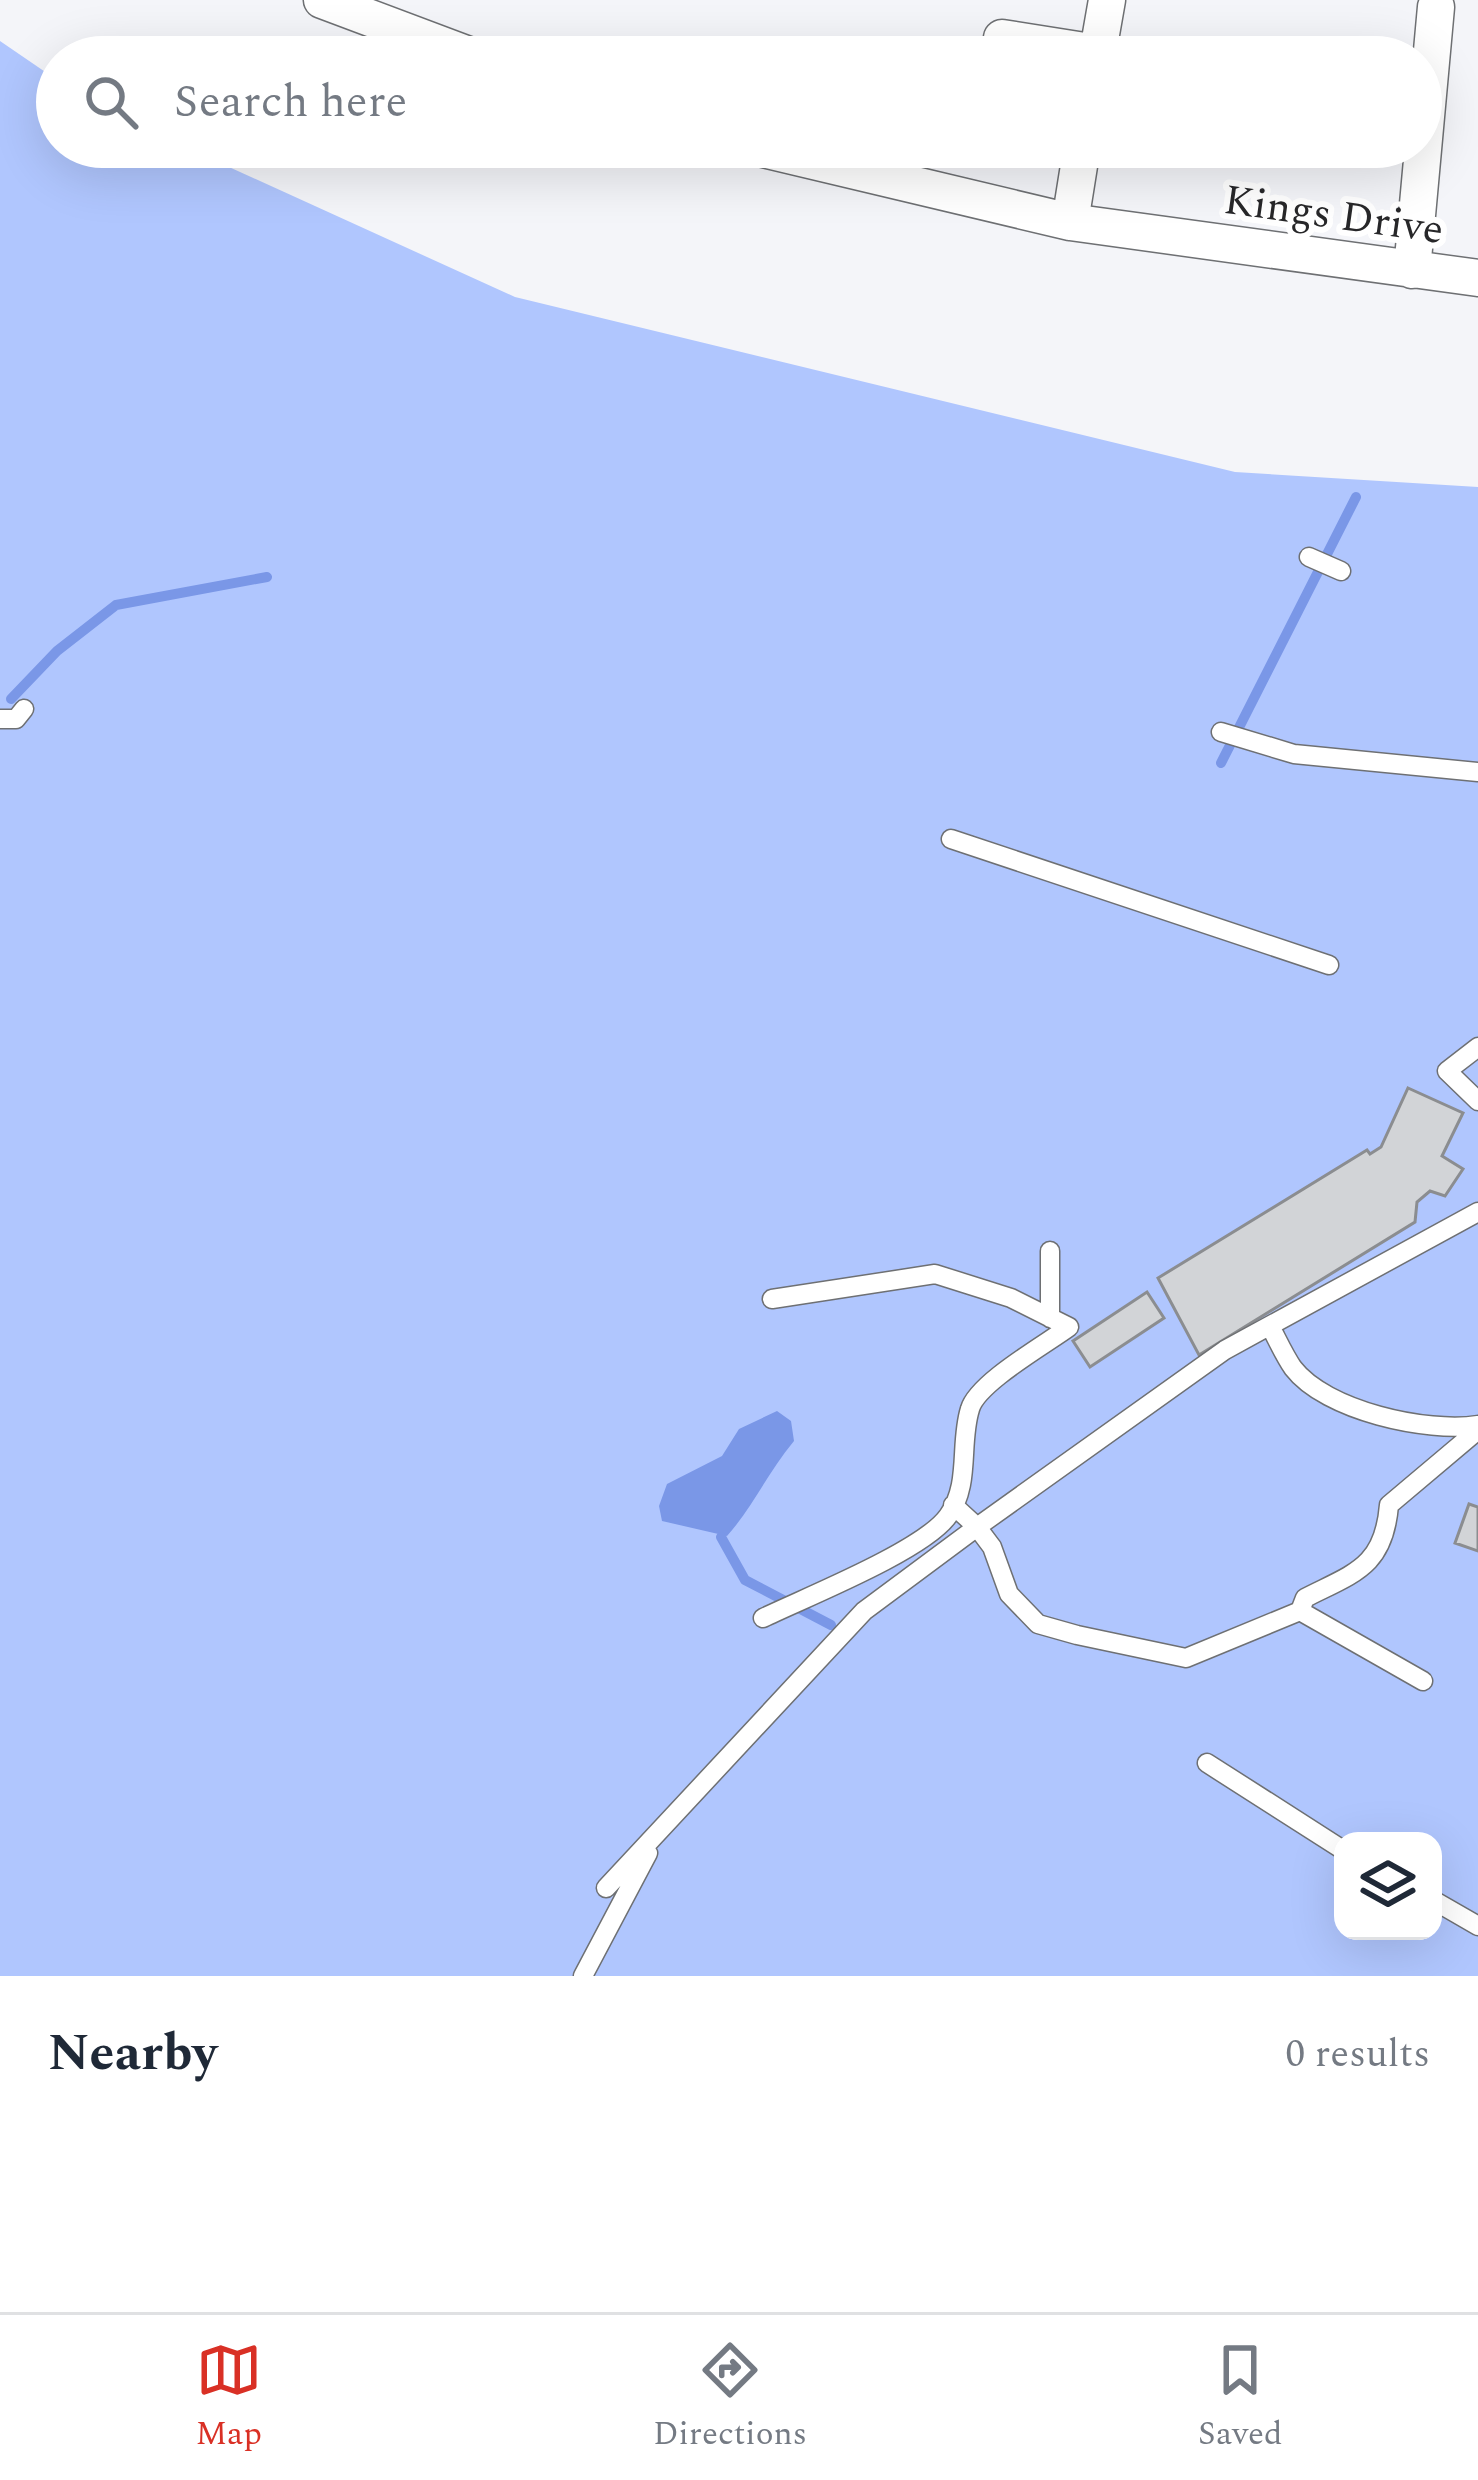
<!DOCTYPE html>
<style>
body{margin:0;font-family:Spectral,serif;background:#f6f6f7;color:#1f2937}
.controls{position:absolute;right:36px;bottom:36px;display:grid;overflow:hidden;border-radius:24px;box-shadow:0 12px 48px #0002}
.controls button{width:108px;height:108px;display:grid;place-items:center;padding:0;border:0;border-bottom:3px solid #e0e1e3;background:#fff;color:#1f2937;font:60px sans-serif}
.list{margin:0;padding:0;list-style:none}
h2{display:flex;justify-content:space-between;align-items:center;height:156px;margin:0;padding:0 48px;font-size:51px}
h2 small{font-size:39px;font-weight:400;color:#747a83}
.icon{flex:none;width:66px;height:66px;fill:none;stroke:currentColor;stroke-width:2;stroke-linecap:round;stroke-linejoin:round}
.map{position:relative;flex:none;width:1478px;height:1976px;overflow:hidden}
.search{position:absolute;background:#fff;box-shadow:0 12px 48px #0002;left:36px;right:36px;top:36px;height:132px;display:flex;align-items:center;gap:30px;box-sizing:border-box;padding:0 42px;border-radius:66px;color:#747a83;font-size:45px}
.sheet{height:336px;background:#fff}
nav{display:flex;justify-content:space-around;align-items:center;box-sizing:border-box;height:168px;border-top:3px solid #e0e1e3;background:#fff;font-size:33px;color:#747a83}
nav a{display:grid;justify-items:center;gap:6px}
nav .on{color:#d93025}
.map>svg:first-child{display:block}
.green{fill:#b0c6fe;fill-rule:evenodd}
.water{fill:#7a97e7}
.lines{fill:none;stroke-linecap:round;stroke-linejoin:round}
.stream{stroke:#7a97e7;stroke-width:10}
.building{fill:#d2d4d7;stroke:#8b8d90;stroke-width:3}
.lane-casing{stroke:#6e7073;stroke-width:21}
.street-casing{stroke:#6e7073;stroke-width:39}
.lane{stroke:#fff;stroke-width:18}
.street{stroke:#fff;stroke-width:36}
.labels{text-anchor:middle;stroke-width:12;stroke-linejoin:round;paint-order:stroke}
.street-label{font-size:42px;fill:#272729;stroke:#fff}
</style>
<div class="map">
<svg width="1478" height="1976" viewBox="0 0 1478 1976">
<rect width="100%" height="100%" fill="#f4f5f9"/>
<path class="green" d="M 0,41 L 57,80 L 57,147 L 185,147 L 515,297 L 1235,472 L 1478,487 L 1478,1976 L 0,1976 ZM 1343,1841 L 1433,1841 L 1433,1931 L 1343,1931 Z"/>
<path class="water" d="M 777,1411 L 791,1421 L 794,1441 C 768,1472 753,1507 727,1536 L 662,1521 L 659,1506 L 667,1484 L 722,1456 L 739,1429 Z"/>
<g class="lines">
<path class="stream" d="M 11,699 L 57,651 L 116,605 L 267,577
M 1221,763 L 1356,497
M 721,1537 L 745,1580 L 831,1625"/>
</g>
<path class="building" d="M 1408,1088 L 1463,1113 L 1442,1156 L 1463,1169 L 1445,1196 L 1430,1191 L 1417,1202 L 1415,1222 L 1199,1355 L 1158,1278 L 1367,1150 L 1370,1154 L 1381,1147 Z
M 1147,1292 L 1164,1318 L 1090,1367 L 1073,1341 Z
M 1469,1504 L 1478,1507 L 1478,1551 L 1455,1543 Z"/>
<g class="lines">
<defs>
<path id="lane" d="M 1309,557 L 1341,571
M 0,719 L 16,719 L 24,709
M 1221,732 L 1294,754 L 1478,772
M 951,839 L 1329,965
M 1478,1047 L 1447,1071 L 1478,1101
M 1050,1318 L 1050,1251
M 1270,1326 C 1277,1339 1284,1355 1293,1368 C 1326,1411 1427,1433 1478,1425
M 1300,1611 L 1305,1598 C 1354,1573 1384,1567 1389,1505 L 1478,1430
M 763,1618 C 804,1598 923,1551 948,1516 C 971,1484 959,1444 970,1409 C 977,1383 1046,1344 1069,1327 L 1011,1298 L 935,1274 L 772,1299
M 1423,1681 L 1300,1611 L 1186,1658 L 1077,1635 L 1038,1624 L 1009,1594 L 992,1547 L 977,1527 L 1225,1350 L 1478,1212
M 1207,1763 L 1343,1850
M 606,1888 L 864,1611 L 977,1527 L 953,1505
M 1433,1900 L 1478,1926
M 583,1976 L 648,1853"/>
<path id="street" d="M 322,0 L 474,57
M 1002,38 L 1097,53
M 1097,57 L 1107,0
M 755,147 L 1070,222 L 1478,278
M 1070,222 L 1082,147
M 1412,270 L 1436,7"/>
</defs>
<use href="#lane" class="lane-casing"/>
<use href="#street" class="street-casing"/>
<use href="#lane" class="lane"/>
<use href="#street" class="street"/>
</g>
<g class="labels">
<g class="street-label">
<text transform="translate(1334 213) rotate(8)" y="15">Kings Drive</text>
</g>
</g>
</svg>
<div class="controls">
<button><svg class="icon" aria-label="layers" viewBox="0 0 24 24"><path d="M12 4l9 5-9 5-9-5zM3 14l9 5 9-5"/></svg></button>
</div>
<div class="search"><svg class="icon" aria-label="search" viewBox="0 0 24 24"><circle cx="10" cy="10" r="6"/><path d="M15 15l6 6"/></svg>Search here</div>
</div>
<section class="sheet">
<h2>Nearby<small>0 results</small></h2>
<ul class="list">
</ul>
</section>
<nav>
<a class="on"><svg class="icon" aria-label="map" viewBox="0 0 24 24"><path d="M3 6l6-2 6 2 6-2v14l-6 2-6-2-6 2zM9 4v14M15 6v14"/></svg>Map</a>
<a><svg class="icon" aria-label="directions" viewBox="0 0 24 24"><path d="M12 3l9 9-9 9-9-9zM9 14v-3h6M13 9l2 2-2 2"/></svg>Directions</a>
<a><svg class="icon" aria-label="saved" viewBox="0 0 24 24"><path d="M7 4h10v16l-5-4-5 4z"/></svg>Saved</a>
</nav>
